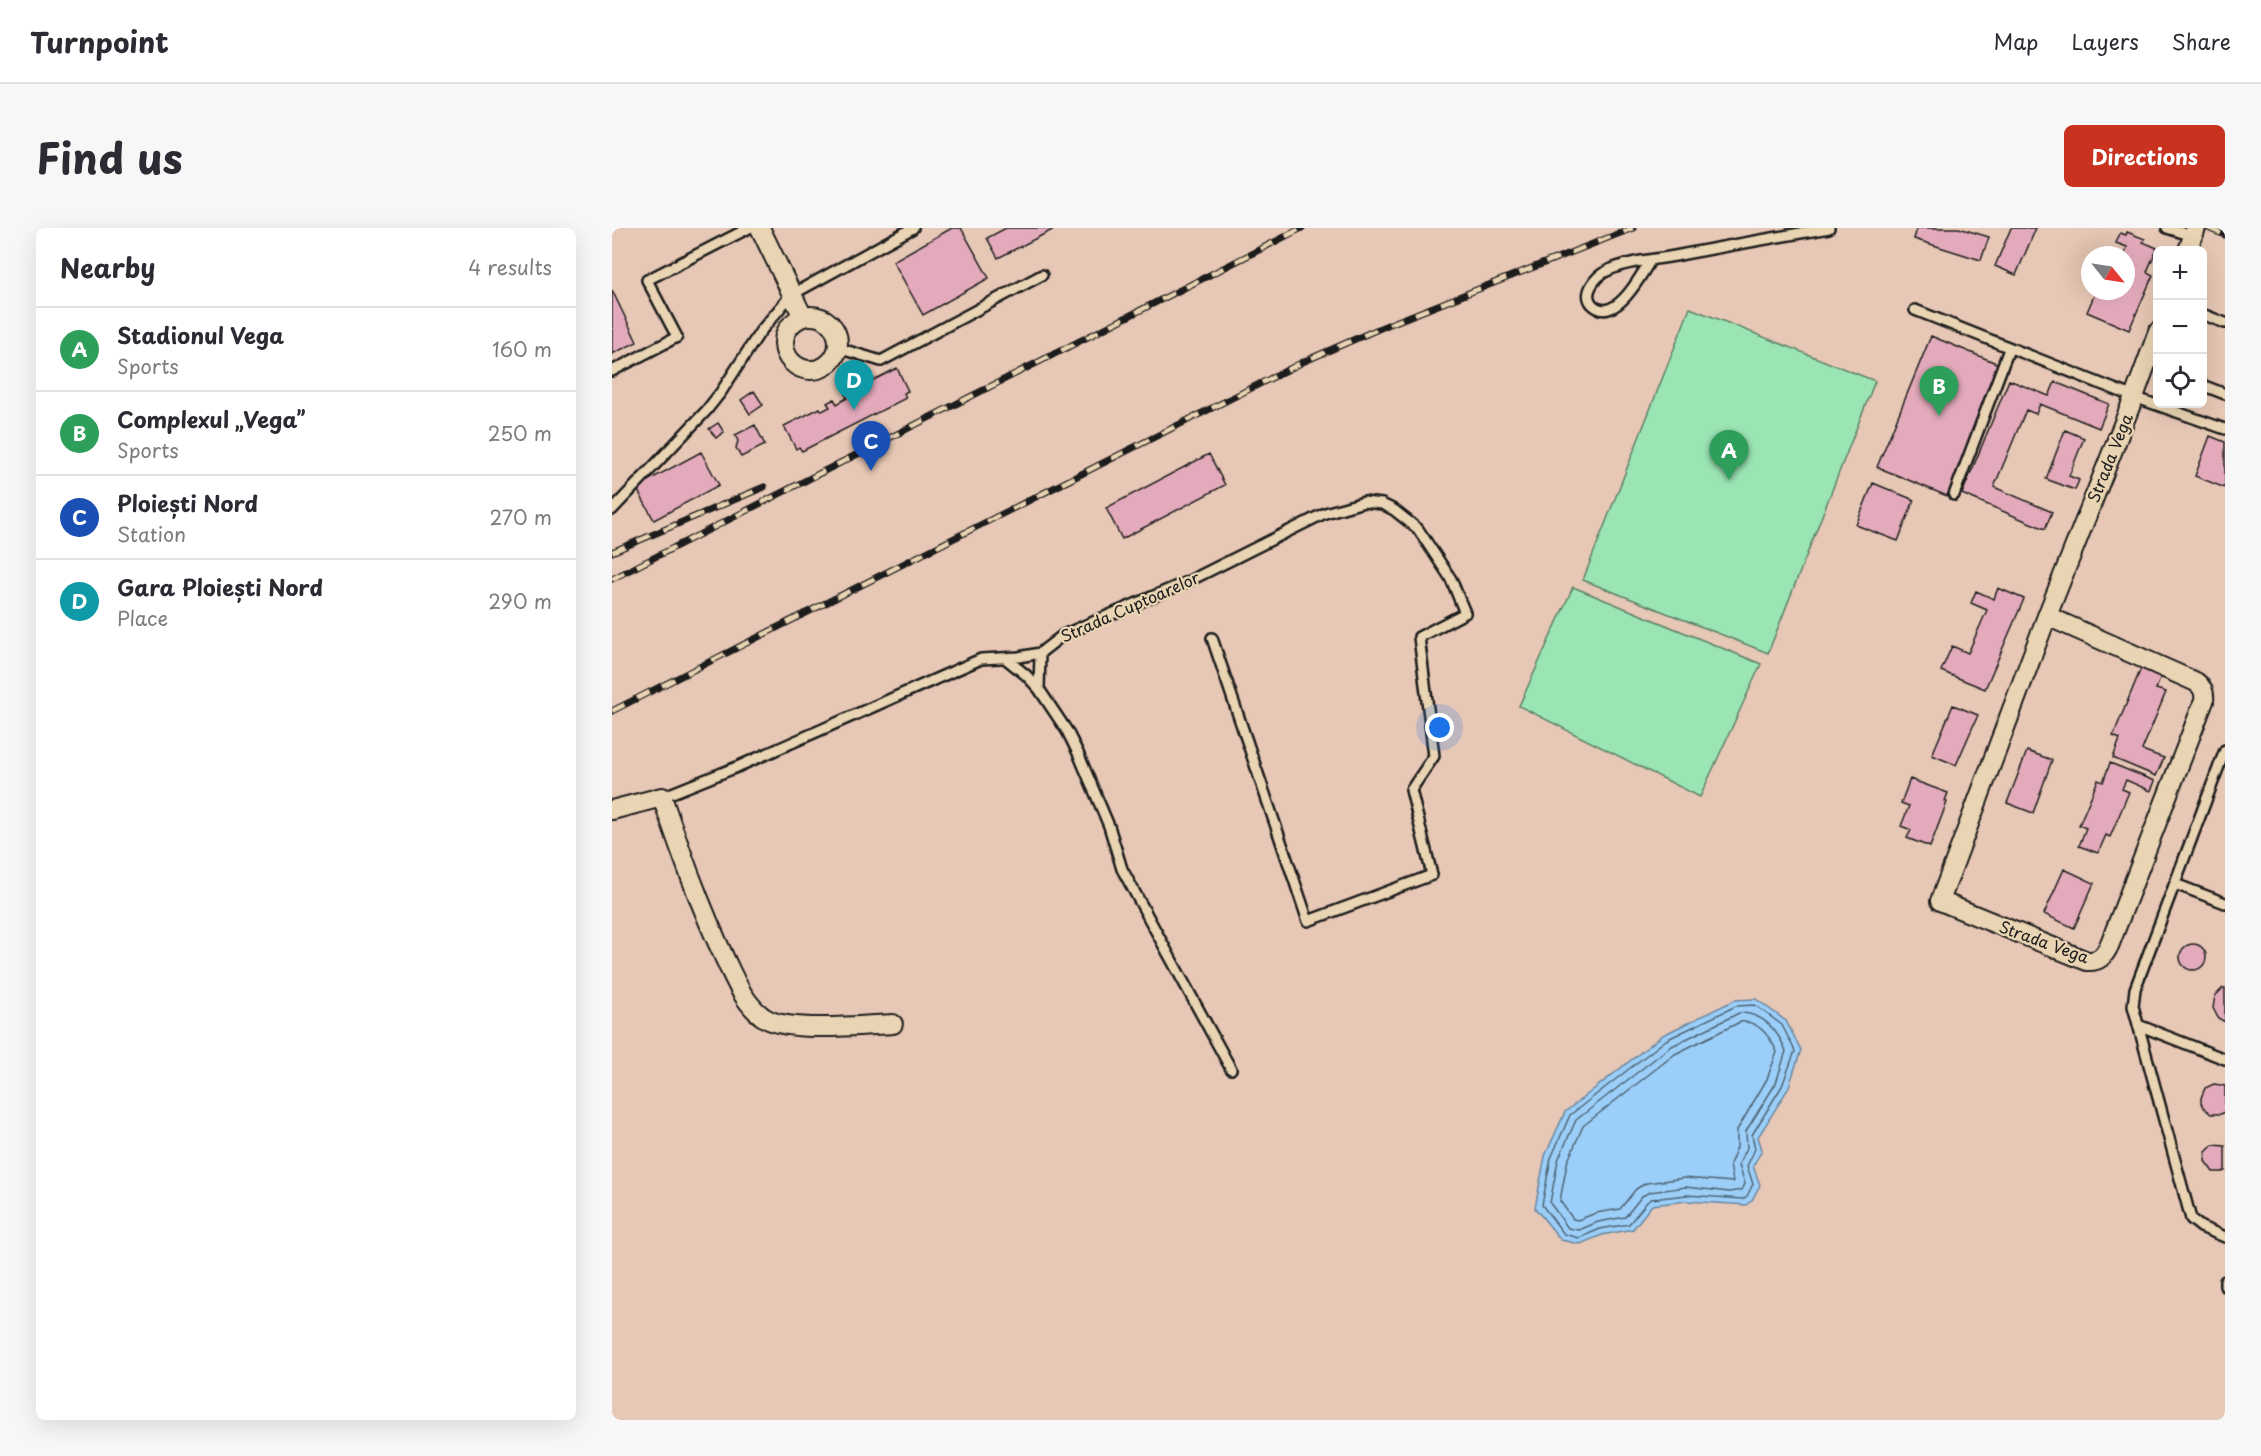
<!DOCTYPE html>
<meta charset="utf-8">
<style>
body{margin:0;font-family:"Playpen Sans",sans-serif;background:#f7f7f7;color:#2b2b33}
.controls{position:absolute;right:18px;top:18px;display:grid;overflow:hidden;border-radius:9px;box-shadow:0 6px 24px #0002}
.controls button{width:54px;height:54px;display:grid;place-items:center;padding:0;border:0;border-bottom:2px solid #e1e1e2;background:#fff;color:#2b2b33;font:30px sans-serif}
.compass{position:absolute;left:1469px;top:18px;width:54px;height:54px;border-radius:50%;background:#fff;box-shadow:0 6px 24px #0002;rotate:120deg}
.you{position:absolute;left:828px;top:500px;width:21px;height:21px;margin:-15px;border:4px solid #fff;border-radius:50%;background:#1a73e8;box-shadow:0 0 0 9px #1a73e833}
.badge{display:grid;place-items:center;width:39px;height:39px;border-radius:50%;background:#c8321e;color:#fff;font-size:20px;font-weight:700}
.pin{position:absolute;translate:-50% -50px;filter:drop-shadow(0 2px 3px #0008)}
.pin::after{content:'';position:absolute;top:32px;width:21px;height:18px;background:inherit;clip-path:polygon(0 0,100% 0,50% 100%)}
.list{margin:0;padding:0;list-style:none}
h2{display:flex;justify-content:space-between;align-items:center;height:78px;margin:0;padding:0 24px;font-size:26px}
h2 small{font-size:20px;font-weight:400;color:#7c7c81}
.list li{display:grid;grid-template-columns:39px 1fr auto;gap:18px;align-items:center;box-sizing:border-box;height:84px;padding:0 24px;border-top:2px solid #e1e1e2}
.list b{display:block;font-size:22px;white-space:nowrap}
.list p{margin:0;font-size:20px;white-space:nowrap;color:#7c7c81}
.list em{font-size:20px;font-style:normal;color:#7c7c81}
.icon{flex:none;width:33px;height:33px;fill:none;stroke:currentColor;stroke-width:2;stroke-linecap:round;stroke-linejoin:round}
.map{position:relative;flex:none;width:1613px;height:1192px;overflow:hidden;border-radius:9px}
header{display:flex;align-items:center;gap:36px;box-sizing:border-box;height:84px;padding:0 30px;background:#fff;border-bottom:2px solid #e1e1e2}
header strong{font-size:28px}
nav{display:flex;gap:33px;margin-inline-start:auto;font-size:21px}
.intro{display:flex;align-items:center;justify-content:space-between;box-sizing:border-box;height:144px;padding:0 36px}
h1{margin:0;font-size:42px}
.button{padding:15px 27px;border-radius:9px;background:#c8321e;color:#fff;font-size:21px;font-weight:700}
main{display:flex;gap:36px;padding:0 36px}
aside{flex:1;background:#fff;border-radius:9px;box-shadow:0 6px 24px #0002}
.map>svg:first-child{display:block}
.green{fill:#9be5b5;stroke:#5c8068;stroke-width:1.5}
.water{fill:#9bcff9;stroke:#6887a1;stroke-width:1.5}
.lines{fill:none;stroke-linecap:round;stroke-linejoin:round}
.shore{stroke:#4f6474;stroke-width:1.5}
.building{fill:#e3aabb;stroke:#1c1c1c;stroke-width:1.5}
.service-casing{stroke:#1c1c1c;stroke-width:14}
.minor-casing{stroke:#1c1c1c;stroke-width:22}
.service{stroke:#e9d4b3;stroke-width:9}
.minor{stroke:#e9d4b3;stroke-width:18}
.rail-casing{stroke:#1c1c1c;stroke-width:7}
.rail{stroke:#e9d4b3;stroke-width:4.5;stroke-dasharray:14;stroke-linecap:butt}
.labels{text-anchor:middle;stroke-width:4.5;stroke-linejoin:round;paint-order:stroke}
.street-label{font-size:16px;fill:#1c1c1c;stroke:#e9d4b3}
</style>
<header>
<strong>Turnpoint</strong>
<nav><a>Map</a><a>Layers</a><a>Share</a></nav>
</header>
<div class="intro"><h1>Find us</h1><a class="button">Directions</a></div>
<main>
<aside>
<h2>Nearby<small>4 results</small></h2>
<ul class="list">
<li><span class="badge" style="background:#2e9e5b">A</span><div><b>Stadionul Vega</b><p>Sports</p></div><em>160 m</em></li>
<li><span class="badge" style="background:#2e9e5b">B</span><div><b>Complexul „Vega”</b><p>Sports</p></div><em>250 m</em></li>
<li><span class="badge" style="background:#1a4fb4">C</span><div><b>Ploiești Nord</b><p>Station</p></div><em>270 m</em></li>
<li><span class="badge" style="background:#0f9aa8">D</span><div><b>Gara Ploiești Nord</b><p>Place</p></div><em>290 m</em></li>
</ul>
</aside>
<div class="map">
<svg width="1613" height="1192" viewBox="0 0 1613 1192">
<rect width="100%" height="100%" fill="#e7c7b5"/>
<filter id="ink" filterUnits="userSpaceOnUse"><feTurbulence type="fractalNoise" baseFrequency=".0167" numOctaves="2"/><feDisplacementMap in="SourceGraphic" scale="12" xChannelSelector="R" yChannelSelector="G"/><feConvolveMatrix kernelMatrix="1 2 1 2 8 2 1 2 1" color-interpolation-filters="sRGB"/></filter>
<g filter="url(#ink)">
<path class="green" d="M 1078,80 L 1263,153 L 1156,425 L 971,352 Z
M 961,359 L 1149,436 L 1088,569 L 907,478 Z"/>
<path class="water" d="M 1144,771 L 1174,793 L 1189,822 L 1176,861 L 1146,909 L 1150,922 L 1141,938 L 1148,957 L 1140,972 L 1134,977 L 1075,973 L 1040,977 L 1021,1001 L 990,1007 L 968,1016 L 949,1012 L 923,980 L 933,928 L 953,884 L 1051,807 L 1123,772 Z"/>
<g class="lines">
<path class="shore" d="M 1143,777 L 1170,797 L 1183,823 L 1170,858 L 1140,907 L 1143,921 L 1135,938 L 1141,956 L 1135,968 L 1131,971 L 1075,967 L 1039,971 L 1035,974 L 1017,996 L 988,1001 L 967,1010 L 952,1006 L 930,977 L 939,930 L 958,887 L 1054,812 L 1124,778 Z
M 1127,785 C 1151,784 1166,803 1174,823 L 1164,855 L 1134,903 L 1135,920 L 1127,936 L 1133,956 L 1130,962 L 1117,964 L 1074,959 L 1038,964 L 1030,968 L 1013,989 L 986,994 L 967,1002 L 956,1000 L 938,975 L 946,932 L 964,892 L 1058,819 Z
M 1128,794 C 1146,792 1158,809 1165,824 L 1155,851 L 1125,902 L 1125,919 L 1118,936 L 1121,954 L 1073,950 L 1034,955 L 1024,961 L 1008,981 L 984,985 L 966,992 L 961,991 L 948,973 L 955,935 L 971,898 L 1063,826 Z"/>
</g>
<path class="building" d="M 340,0 L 349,0 L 377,50 L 311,87 L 281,33 Z
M 394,0 L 444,0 L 386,30 L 375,10 Z
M 1305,0 L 1347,0 L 1377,9 L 1369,32 L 1302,11 Z
M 1399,0 L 1424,0 L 1404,47 L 1383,38 Z
M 1515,4 L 1533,11 L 1531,14 L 1545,20 L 1535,44 L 1541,47 L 1517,102 L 1475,84 L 1484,63 L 1514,63 L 1514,27 L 1512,27 L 1515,19 L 1504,15 L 1508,5 L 1514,7 Z
M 0,62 L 25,114 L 0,126 Z
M 1319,108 L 1389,137 L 1335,268 L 1265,239 Z
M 285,140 L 296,163 L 292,165 L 294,170 L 190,223 L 187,219 L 184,221 L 172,198 L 208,180 L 210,183 L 218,179 L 215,175 L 222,171 L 225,176 L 235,170 L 233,166 L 240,162 L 243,167 L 250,163 L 248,159 Z
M 1397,152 L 1437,168 L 1443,154 L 1497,176 L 1487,200 L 1428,176 L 1424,186 L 1414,182 L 1382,259 L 1440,284 L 1433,301 L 1350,266 Z
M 142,163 L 151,177 L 138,186 L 129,172 Z
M 106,195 L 112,204 L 104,210 L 97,201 Z
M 143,197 L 153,217 L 129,229 L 124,220 L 126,213 L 123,207 Z
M 1453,202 L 1472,210 L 1457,248 L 1467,252 L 1463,262 L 1434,251 Z
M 1598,208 L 1613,214 L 1613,260 L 1583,248 Z
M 89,224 L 107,257 L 42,292 L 24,259 Z
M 597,226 L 613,257 L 510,311 L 494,280 Z
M 1261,255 L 1302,272 L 1286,313 L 1244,297 Z
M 1386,360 L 1412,371 L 1373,461 L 1329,443 L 1340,418 L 1356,425 L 1375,382 L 1359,375 L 1364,363 L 1382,371 Z
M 1530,438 L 1550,446 L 1544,461 L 1554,464 L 1530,522 L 1552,530 L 1544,548 L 1501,530 L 1508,511 L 1501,508 Z
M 1341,477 L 1366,487 L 1344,537 L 1320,527 Z
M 1415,523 L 1440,532 L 1421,585 L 1395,575 Z
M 1498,535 L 1543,553 L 1539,563 L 1514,552 L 1510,561 L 1517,564 L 1498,609 L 1494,607 L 1486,625 L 1467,618 L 1474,600 L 1467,597 L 1486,552 L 1491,554 Z
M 1298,551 L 1336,565 L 1333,573 L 1335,574 L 1318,619 L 1295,610 L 1299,602 L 1289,598 L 1297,578 L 1289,575 Z
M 1452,641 L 1482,655 L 1462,700 L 1432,686 Z
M1568 729a13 13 0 1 1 26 0a13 13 0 1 1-26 0Z
M 1611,760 L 1613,760 L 1613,794 L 1606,790 L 1601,780 L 1603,768 Z
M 1602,856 L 1613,858 L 1613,884 L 1609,886 L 1599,886 L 1591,879 L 1589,875 L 1589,870 L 1593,860 Z
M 1601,917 L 1613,918 L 1613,943 L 1610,944 L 1601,944 L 1593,933 L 1594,924 Z"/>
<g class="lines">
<defs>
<path id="service" d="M 1555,0 L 1581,8
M 1038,33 C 1029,47 1002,99 980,76 C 970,65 984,48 995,43 C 1015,33 1041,32 1063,28 C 1114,18 1166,9 1217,0
M 1303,82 L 1522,169 L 1613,201
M 1590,86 L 1613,95
M 226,120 L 269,133 L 430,47
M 0,143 L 65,109 L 35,52 L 137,0
M 1590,157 L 1613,166
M 1342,267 L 1397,121
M 0,282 L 94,183 L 109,164 L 148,104 L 179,67 L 301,0
M 428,425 L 427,461 L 455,503 L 466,525 L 497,598 L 510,641 L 619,841
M 393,430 L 414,447 L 427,461
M 1613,522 L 1523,761 L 1521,778 L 1579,991 L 1589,999 L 1613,1009
M 50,569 L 125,539 L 369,431 L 407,429 L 428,425 L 451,407 L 577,353 L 713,285 L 752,274 L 770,276 L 782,282 L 806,301 L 839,351 L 853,385 L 807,409 L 822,528 L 799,562 L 820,647 L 696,693 L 600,410
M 1563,656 L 1613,675
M 1526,797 L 1613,831
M 1613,1053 L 1613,1058"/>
<path id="minor" d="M 148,0 L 191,89
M 1576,22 L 1584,0
M172 115a27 27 0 1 1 54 0a27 27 0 1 1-54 0Z
M 1435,388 L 1584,454 C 1591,459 1593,464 1592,473 L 1497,718 C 1492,728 1487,734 1475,733 L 1328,673 L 1435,388 L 1522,169 L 1546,104
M 0,582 L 50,569 C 69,624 88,678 113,731 C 122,750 132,775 150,788 C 172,806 252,797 281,796"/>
</defs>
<use href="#service" class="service-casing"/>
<use href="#minor" class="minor-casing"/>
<use href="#service" class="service"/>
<use href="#minor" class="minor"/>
<defs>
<path id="rail" d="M 1596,0 L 1613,7
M 0,324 L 152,259
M 0,351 L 690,0
M 0,483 L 693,133 L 773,98 L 1021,0"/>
</defs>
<use href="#rail" class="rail-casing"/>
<use href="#rail" class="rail"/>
</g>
</g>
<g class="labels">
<g class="street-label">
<text transform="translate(1498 230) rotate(-68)" y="6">Strada Vega</text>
<text transform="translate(518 379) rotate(-24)" y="6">Strada Cuptoarelor</text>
<text transform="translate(1432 714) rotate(20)" y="6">Strada Vega</text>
</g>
</g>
</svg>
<div class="controls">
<button>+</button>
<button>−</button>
<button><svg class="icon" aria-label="locate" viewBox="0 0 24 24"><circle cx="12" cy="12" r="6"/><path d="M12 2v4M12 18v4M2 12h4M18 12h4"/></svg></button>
</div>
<svg class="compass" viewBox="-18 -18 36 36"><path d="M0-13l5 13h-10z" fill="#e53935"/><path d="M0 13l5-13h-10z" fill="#7c7c81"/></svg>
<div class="you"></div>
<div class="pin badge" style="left:1117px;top:252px;background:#2e9e5b">A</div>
<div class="pin badge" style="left:1327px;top:188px;background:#2e9e5b">B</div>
<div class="pin badge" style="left:259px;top:243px;background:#1a4fb4">C</div>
<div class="pin badge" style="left:242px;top:182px;background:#0f9aa8">D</div>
</div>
</main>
